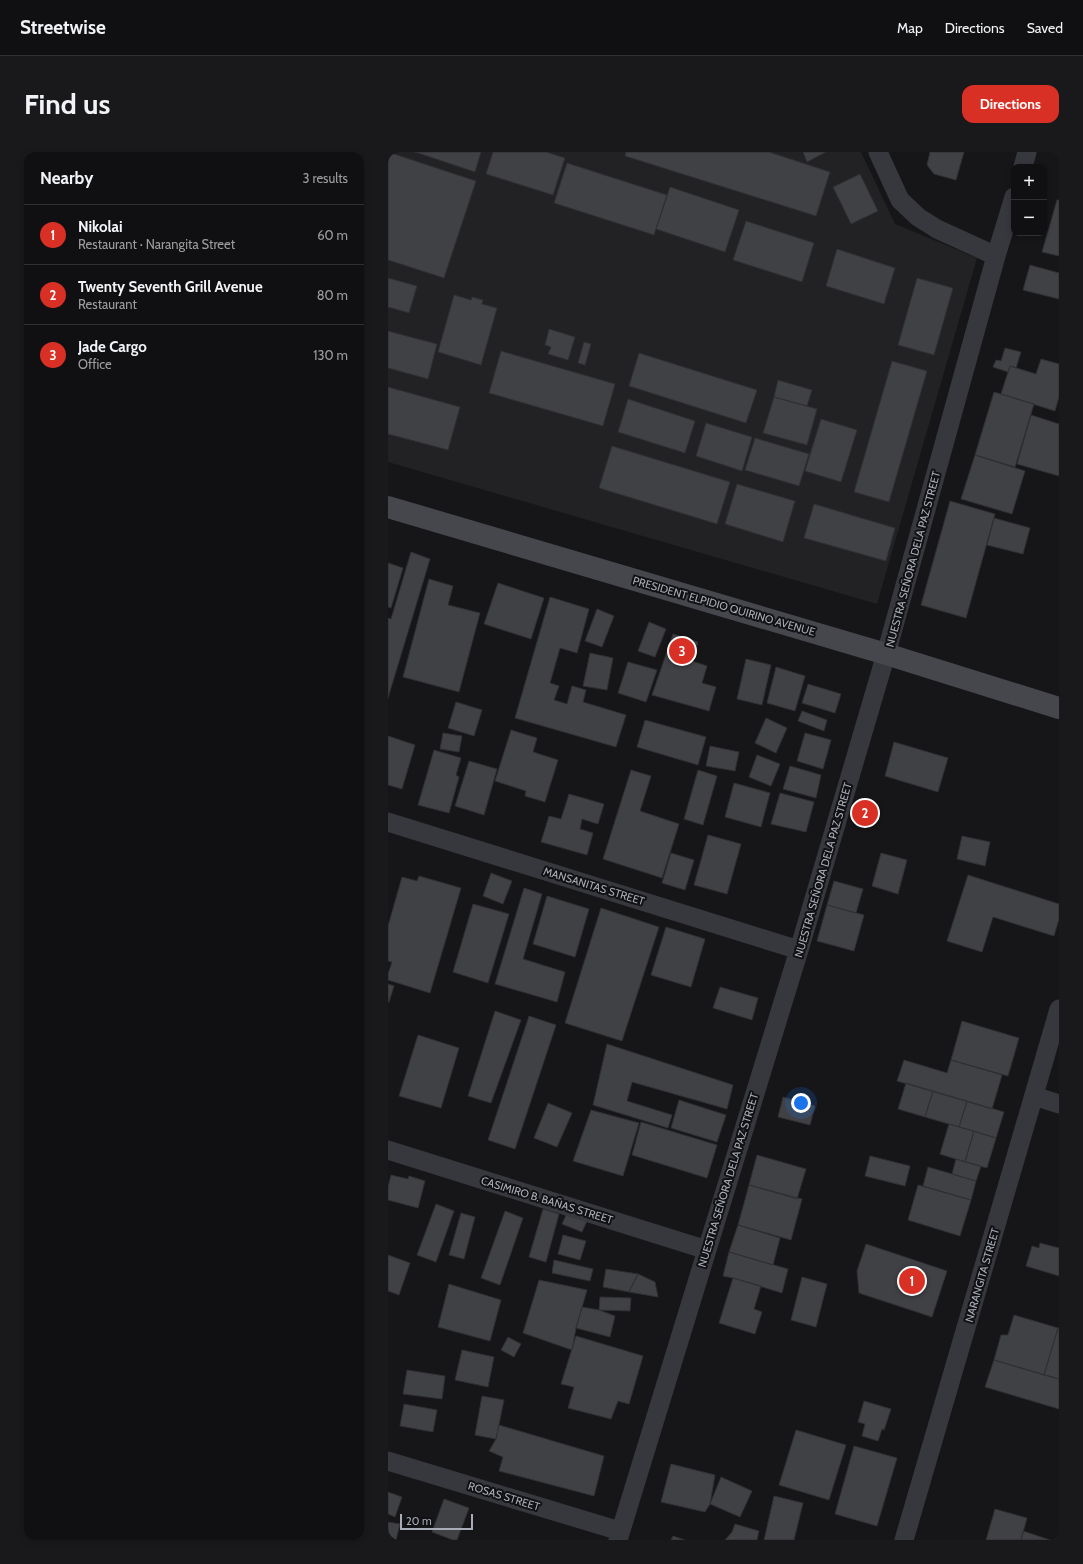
<!DOCTYPE html>
<meta charset="utf-8">
<style>
body{margin:0;font-family:Cabin,sans-serif;background:#19191b;color:#f1f3f6}
.controls{position:absolute;right:12px;top:12px;display:grid;overflow:hidden;border-radius:8px;box-shadow:0 2px 6px #0003}
.controls button{width:36px;height:36px;display:grid;place-items:center;padding:0;border:0;border-bottom:1px solid #303032;background:#101012;color:#f1f3f6;font:20px sans-serif}
.scale{position:absolute;left:12px;bottom:10px;width:73px;box-sizing:border-box;padding-left:4px;border:2px solid #a8adb8;border-top:0;font-size:11px;line-height:14px;white-space:nowrap;color:#a8adb8;-webkit-text-stroke:3px #111113;paint-order:stroke}
.you{position:absolute;left:413px;top:951px;width:14px;height:14px;margin:-10px;border:3px solid #fff;border-radius:50%;background:#1a73e8;box-shadow:0 0 0 6px #1a73e833}
.badge{display:grid;place-items:center;width:26px;height:26px;border-radius:50%;background:#d93025;color:#fff;font-size:13px;font-weight:700}
.pin{position:absolute;translate:-50% -50%;border:2px solid #fff;box-shadow:0 1px 4px #0006}
.list{margin:0;padding:0;list-style:none}
h2{display:flex;justify-content:space-between;align-items:center;height:52px;margin:0;padding:0 16px;font-size:17px}
h2 small{font-size:13px;font-weight:400;color:#9c9d9f}
.list li{display:grid;grid-template-columns:26px 1fr auto;gap:12px;align-items:center;box-sizing:border-box;height:60px;padding:0 16px;border-top:1px solid #303032}
.list b{display:block;font-size:15px;white-space:nowrap}
.list p{margin:0;font-size:13px;white-space:nowrap;color:#9c9d9f}
.list em{font-size:13px;font-style:normal;color:#9c9d9f}
.map{position:relative;flex:none;width:671px;height:1388px;overflow:hidden;border-radius:12px}
header{display:flex;align-items:center;gap:24px;box-sizing:border-box;height:56px;padding:0 20px;background:#101012;border-bottom:1px solid #303032}
header strong{font-size:19px}
nav{display:flex;gap:22px;margin-inline-start:auto;font-size:14px}
.intro{display:flex;align-items:center;justify-content:space-between;box-sizing:border-box;height:96px;padding:0 24px}
h1{margin:0;font-size:28px}
.button{padding:10px 18px;border-radius:12px;background:#d93025;color:#fff;font-size:14px;font-weight:700}
main{display:flex;gap:24px;padding:0 24px}
aside{flex:1;background:#101012;border-radius:12px;box-shadow:0 2px 6px #0003}
.map>svg:first-child{display:block}
.built{fill:#222225}
.building{fill:#404145;stroke:#303034}
.lines{fill:none;stroke-linecap:round;stroke-linejoin:round}
.street{stroke:#37383d;stroke-width:19}
.secondary{stroke:#45474d;stroke-width:22}
.labels{text-anchor:middle;stroke-width:4;stroke-linejoin:round;paint-order:stroke}
.street-label{font-size:11px;fill:#a8adb8;stroke:#111113}
</style>
<header>
<strong>Streetwise</strong>
<nav><a>Map</a><a>Directions</a><a>Saved</a></nav>
</header>
<div class="intro"><h1>Find us</h1><a class="button">Directions</a></div>
<main>
<aside>
<h2>Nearby<small>3 results</small></h2>
<ul class="list">
<li><span class="badge">1</span><div><b>Nikolai</b><p>Restaurant · Narangita Street</p></div><em>60 m</em></li>
<li><span class="badge">2</span><div><b>Twenty Seventh Grill Avenue</b><p>Restaurant</p></div><em>80 m</em></li>
<li><span class="badge">3</span><div><b>Jade Cargo</b><p>Office</p></div><em>130 m</em></li>
</ul>
</aside>
<div class="map">
<svg width="671" height="1388" viewBox="0 0 671 1388">
<rect width="100%" height="100%" fill="#161618"/>
<path class="built" d="M 0,0 L 473,0 L 507,72 L 589,106 L 489,452 L 0,310 Z"/>
<path class="building" d="M 0,0 L 88,29 L 56,126 L 0,108 Z
M 27,0 L 93,0 L 87,20 Z
M 105,0 L 158,0 L 177,6 L 165,43 L 98,22 Z
M 238,0 L 381,0 L 442,20 L 428,64 L 237,4 Z
M 415,0 L 438,0 L 419,10 Z
M 542,0 L 576,0 L 568,28 L 546,22 L 539,13 Z
M 179,11 L 279,43 L 266,83 L 166,51 Z
M 472,22 L 490,59 L 463,72 L 445,35 Z
M 282,35 L 351,58 L 337,100 L 268,77 Z
M 669,48 L 671,48 L 671,104 L 654,100 Z
M 358,69 L 426,91 L 414,130 L 345,108 Z
M 449,97 L 507,116 L 496,152 L 438,134 Z
M 642,113 L 671,121 L 671,147 L 635,138 Z
M 0,126 L 29,134 L 21,161 L 0,155 Z
M 529,126 L 565,136 L 546,203 L 510,193 Z
M 66,143 L 83,148 L 84,145 L 95,148 L 94,152 L 109,156 L 93,213 L 50,200 Z
M 161,177 L 187,185 L 180,208 L 160,202 L 163,195 L 157,193 Z
M 0,179 L 49,192 L 40,227 L 0,216 Z
M 196,190 L 203,192 L 197,213 L 190,211 Z
M 617,196 L 633,200 L 628,216 L 622,214 L 620,220 L 605,215 L 608,208 L 613,209 Z
M 113,199 L 227,232 L 215,274 L 101,241 Z
M 251,201 L 369,238 L 358,271 L 241,234 Z
M 653,207 L 671,212 L 671,245 L 667,259 L 613,242 L 622,214 L 648,222 Z
M 504,209 L 539,219 L 501,350 L 466,340 Z
M 390,228 L 424,238 L 419,254 L 386,245 Z
M 0,235 L 72,255 L 60,298 L 0,282 Z
M 606,240 L 646,252 L 627,315 L 587,303 Z
M 386,245 L 429,257 L 419,293 L 375,281 Z
M 240,247 L 307,269 L 297,301 L 230,280 Z
M 643,263 L 671,272 L 671,324 L 629,312 Z
M 433,267 L 469,278 L 453,330 L 417,319 Z
M 318,271 L 364,285 L 354,319 L 308,304 Z
M 367,286 L 421,302 L 411,334 L 357,318 Z
M 224,294 L 342,330 L 329,372 L 211,336 Z
M 587,303 L 637,319 L 624,362 L 573,347 Z
M 349,332 L 407,349 L 395,390 L 337,372 Z
M 562,349 L 607,362 L 578,466 L 533,453 Z
M 426,352 L 507,376 L 498,409 L 416,386 Z
M 606,366 L 642,376 L 635,402 L 599,393 Z
M 23,400 L 42,407 L 0,546 L 0,466 L 3,467 Z
M 0,411 L 15,416 L 3,456 L 0,455 Z
M 41,427 L 65,434 L 60,453 L 92,461 L 71,540 L 15,525 Z
M 110,431 L 156,446 L 143,487 L 96,472 Z
M 162,445 L 201,457 L 189,501 L 172,496 L 162,531 L 171,534 L 166,548 L 179,552 L 184,534 L 198,538 L 195,550 L 238,563 L 228,595 L 127,566 Z
M 209,457 L 226,464 L 214,495 L 197,489 Z
M 261,470 L 278,477 L 267,505 L 250,499 Z
M 285,482 L 310,490 L 304,509 L 319,514 L 314,531 L 328,535 L 321,559 L 264,543 Z
M 202,501 L 225,506 L 219,538 L 195,534 Z
M 358,507 L 383,513 L 374,553 L 349,547 Z
M 240,510 L 269,518 L 258,550 L 230,541 Z
M 388,515 L 417,524 L 407,559 L 379,551 Z
M 420,532 L 453,542 L 447,561 L 414,551 Z
M 68,550 L 94,558 L 86,584 L 60,576 Z
M 414,559 L 439,568 L 436,579 L 410,569 Z
M 378,566 L 399,576 L 388,601 L 367,591 Z
M 257,568 L 318,585 L 310,613 L 249,595 Z
M 123,578 L 149,586 L 145,600 L 170,608 L 157,650 L 137,644 L 138,639 L 107,629 Z
M 55,581 L 74,584 L 71,600 L 52,597 Z
M 417,581 L 443,588 L 435,617 L 409,609 Z
M 0,584 L 27,593 L 14,637 L 0,633 Z
M 506,590 L 560,606 L 550,640 L 497,624 Z
M 322,594 L 351,600 L 347,619 L 318,614 Z
M 46,598 L 73,606 L 68,623 L 71,625 L 61,661 L 30,653 Z
M 369,603 L 392,612 L 383,634 L 361,625 Z
M 81,609 L 109,617 L 96,663 L 67,654 Z
M 402,614 L 433,623 L 428,646 L 395,637 Z
M 243,618 L 263,624 L 252,659 L 291,672 L 274,726 L 215,707 Z
M 310,618 L 329,624 L 315,673 L 296,667 Z
M 346,631 L 382,641 L 373,675 L 337,665 Z
M 392,641 L 426,650 L 418,680 L 383,672 Z
M 181,642 L 216,652 L 210,672 L 194,667 L 192,677 L 205,681 L 199,703 L 153,690 L 161,664 L 173,667 Z
M 475,650 L 486,653 L 481,665 L 471,662 Z
M 320,683 L 353,692 L 339,742 L 306,733 Z
M 574,684 L 602,690 L 597,714 L 569,707 Z
M 283,701 L 306,708 L 297,738 L 274,731 Z
M 493,701 L 519,708 L 510,742 L 484,734 Z
M 103,721 L 124,729 L 115,752 L 95,744 Z
M 580,723 L 671,752 L 671,767 L 666,784 L 605,765 L 594,800 L 559,789 Z
M 31,724 L 73,736 L 42,841 L 0,828 L 0,822 L 4,810 L 0,809 L 0,774 L 14,725 L 29,729 Z
M 446,729 L 475,737 L 468,761 L 439,753 Z
M 136,736 L 154,742 L 135,807 L 177,820 L 169,850 L 107,832 Z
M 159,744 L 201,757 L 187,805 L 145,792 Z
M 85,752 L 121,762 L 100,831 L 65,820 Z
M 439,753 L 476,763 L 466,799 L 429,789 Z
M 213,756 L 271,775 L 234,889 L 177,871 Z
M 278,775 L 317,787 L 303,835 L 263,823 Z
M 0,832 L 6,834 L 1,850 L 0,850 Z
M 332,835 L 370,846 L 364,868 L 325,856 Z
M 107,859 L 133,868 L 103,951 L 80,944 Z
M 141,864 L 168,873 L 127,997 L 100,988 Z
M 574,869 L 631,886 L 620,924 L 563,908 Z
M 30,883 L 71,896 L 53,956 L 11,944 Z
M 219,892 L 345,933 L 339,957 L 244,930 L 239,949 L 284,963 L 280,976 L 205,953 Z
M 516,908 L 559,921 L 563,908 L 614,923 L 604,957 L 509,929 Z
M 518,931 L 545,939 L 537,965 L 510,957 Z
M 545,939 L 579,949 L 571,975 L 537,965 Z
M 395,945 L 427,954 L 422,973 L 390,965 Z
M 291,948 L 338,963 L 329,990 L 283,976 Z
M 579,949 L 616,960 L 608,986 L 571,975 Z
M 160,951 L 184,961 L 169,995 L 146,986 Z
M 203,958 L 251,971 L 235,1024 L 185,1009 Z
M 253,970 L 329,993 L 319,1026 L 244,1003 Z
M 561,972 L 586,979 L 577,1010 L 552,1002 Z
M 586,979 L 608,986 L 599,1016 L 577,1010 Z
M 369,1003 L 418,1017 L 409,1047 L 361,1033 Z
M 482,1004 L 522,1014 L 517,1034 L 477,1024 Z
M 568,1007 L 593,1014 L 588,1029 L 564,1022 Z
M 540,1015 L 588,1029 L 583,1048 L 535,1034 Z
M 3,1023 L 20,1027 L 21,1024 L 37,1029 L 30,1056 L 0,1048 L 0,1035 Z
M 361,1033 L 414,1047 L 403,1088 L 350,1073 Z
M 530,1033 L 583,1048 L 572,1084 L 520,1068 Z
M 48,1052 L 66,1059 L 48,1110 L 29,1103 Z
M 155,1057 L 171,1062 L 158,1110 L 141,1105 Z
M 117,1059 L 135,1066 L 112,1133 L 93,1126 Z
M 73,1061 L 87,1065 L 76,1107 L 61,1103 Z
M 179,1061 L 199,1069 L 194,1080 L 174,1072 Z
M 350,1073 L 392,1086 L 385,1113 L 341,1100 Z
M 175,1083 L 198,1089 L 192,1108 L 170,1102 Z
M 652,1091 L 671,1096 L 671,1124 L 638,1114 L 644,1094 L 651,1096 Z
M 478,1092 L 559,1119 L 544,1165 L 471,1141 L 469,1119 Z
M 341,1100 L 400,1117 L 394,1141 L 345,1126 L 335,1124 Z
M 0,1103 L 22,1111 L 11,1143 L 0,1139 Z
M 166,1108 L 205,1117 L 202,1129 L 164,1121 Z
M 218,1117 L 250,1122 L 241,1140 L 215,1135 Z
M 250,1122 L 267,1130 L 270,1145 L 241,1140 Z
M 414,1125 L 439,1132 L 428,1175 L 403,1168 Z
M 345,1126 L 373,1134 L 366,1157 L 374,1160 L 367,1182 L 331,1171 Z
M 151,1128 L 199,1138 L 188,1176 L 184,1198 L 135,1181 Z
M 61,1132 L 113,1148 L 102,1189 L 50,1175 Z
M 212,1145 L 243,1146 L 242,1159 L 211,1158 Z
M 194,1155 L 211,1158 L 227,1164 L 222,1185 L 188,1176 Z
M 626,1163 L 670,1176 L 656,1223 L 606,1208 L 613,1183 L 620,1183 Z
M 670,1176 L 671,1176 L 671,1227 L 656,1223 Z
M 188,1184 L 255,1204 L 241,1252 L 230,1249 L 223,1267 L 180,1256 L 186,1235 L 173,1232 Z
M 120,1185 L 133,1192 L 126,1205 L 113,1198 Z
M 74,1198 L 106,1205 L 100,1235 L 67,1228 Z
M 606,1208 L 671,1227 L 671,1257 L 597,1235 Z
M 19,1218 L 57,1224 L 54,1247 L 15,1242 Z
M 94,1244 L 116,1248 L 108,1287 L 87,1283 Z
M 476,1249 L 503,1257 L 496,1278 L 494,1277 L 490,1289 L 474,1284 L 477,1272 L 470,1270 Z
M 16,1252 L 49,1258 L 45,1280 L 12,1274 Z
M 111,1273 L 216,1304 L 206,1344 L 111,1319 L 115,1305 L 101,1299 L 108,1287 Z
M 408,1278 L 458,1293 L 441,1348 L 391,1333 Z
M 466,1294 L 509,1306 L 489,1374 L 447,1362 Z
M 283,1312 L 327,1323 L 322,1352 L 317,1360 L 273,1350 Z
M 333,1325 L 364,1339 L 352,1365 L 322,1352 Z
M 0,1340 L 14,1345 L 7,1365 L 0,1362 Z
M 386,1344 L 415,1351 L 406,1388 L 376,1388 Z
M 56,1347 L 81,1356 L 69,1388 L 65,1388 L 44,1380 Z
M 607,1357 L 639,1366 L 633,1388 L 598,1388 Z
M 0,1370 L 12,1372 L 8,1388 L 0,1388 Z
M 347,1372 L 371,1379 L 369,1388 L 337,1388 L 344,1380 Z
M 635,1379 L 662,1388 L 633,1388 Z
M 285,1384 L 297,1388 L 283,1388 Z"/>
<g class="lines">
<path class="street" d="M 490,0 L 512,48 L 530,65 L 549,77 L 608,104
M 635,15 L 639,0
M 0,670 L 411,798
M 646,944 L 671,952
M 0,998 L 319,1098
M 0,1309 L 232,1379
M 230,1388 L 411,798 L 498,502 L 608,104 L 626,45
M 516,1388 L 671,857"/>
<path class="secondary" d="M 0,355 L 498,502 L 671,556"/>
</g>
<g class="labels">
<g class="street-label">
<text transform="translate(525 407) rotate(-75)" y="4">NUESTRA SEÑORA DELA PAZ STREET</text>
<text transform="translate(336 454) rotate(16)" y="4">PRESIDENT ELPIDIO QUIRINO AVENUE</text>
<text transform="translate(435 718) rotate(-74)" y="4">NUESTRA SEÑORA DELA PAZ STREET</text>
<text transform="translate(206 734) rotate(17)" y="4">MANSANITAS STREET</text>
<text transform="translate(340 1028) rotate(-73)" y="4">NUESTRA SEÑORA DELA PAZ STREET</text>
<text transform="translate(159 1048) rotate(17)" y="4">CASIMIRO B. BAÑAS STREET</text>
<text transform="translate(594 1123) rotate(-74)" y="4">NARANGITA STREET</text>
<text transform="translate(116 1344) rotate(17)" y="4">ROSAS STREET</text>
</g>
</g>
</svg>
<div class="controls">
<button>+</button>
<button>−</button>
</div>
<div class="scale">20 m</div>
<div class="you"></div>
<div class="pin badge" style="left:524px;top:1129px">1</div>
<div class="pin badge" style="left:477px;top:661px">2</div>
<div class="pin badge" style="left:294px;top:499px">3</div>
</div>
</main>
